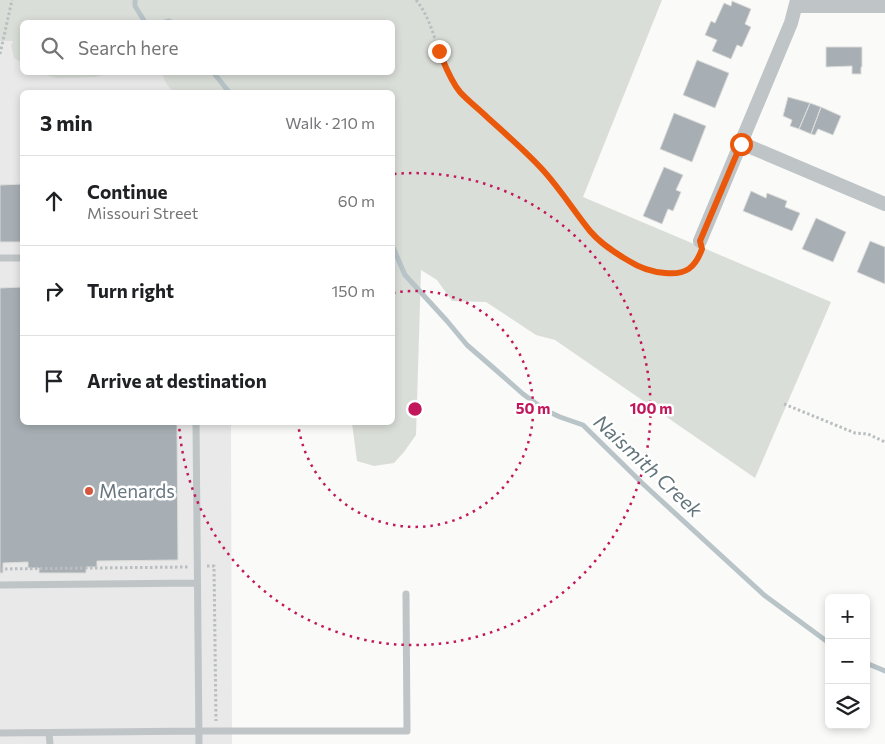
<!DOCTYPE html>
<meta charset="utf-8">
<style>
body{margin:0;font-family:Commissioner,sans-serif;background:#f2f2f2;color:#202124}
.controls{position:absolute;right:15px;bottom:15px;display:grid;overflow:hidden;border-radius:8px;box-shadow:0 2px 8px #0003}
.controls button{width:45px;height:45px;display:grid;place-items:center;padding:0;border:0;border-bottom:1px solid #e0e0e0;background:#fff;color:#202124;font:25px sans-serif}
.stop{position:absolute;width:15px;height:15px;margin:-11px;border:4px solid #ea580c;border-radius:50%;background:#fff}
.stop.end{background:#ea580c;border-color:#fff;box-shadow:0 1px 5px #0008}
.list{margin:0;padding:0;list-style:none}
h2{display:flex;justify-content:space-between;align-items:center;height:65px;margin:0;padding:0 20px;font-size:21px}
h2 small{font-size:16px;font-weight:400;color:#757577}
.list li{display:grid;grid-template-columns:32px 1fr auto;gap:15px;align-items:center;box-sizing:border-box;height:90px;padding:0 20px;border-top:1px solid #e0e0e0}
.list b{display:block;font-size:19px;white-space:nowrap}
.list p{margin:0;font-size:16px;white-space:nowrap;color:#757577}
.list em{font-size:16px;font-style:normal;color:#757577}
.icon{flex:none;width:28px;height:28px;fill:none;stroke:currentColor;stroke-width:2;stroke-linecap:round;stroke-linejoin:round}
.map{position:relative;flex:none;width:885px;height:744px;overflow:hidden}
.search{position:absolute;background:#fff;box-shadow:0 2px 8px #0003;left:20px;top:20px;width:375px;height:55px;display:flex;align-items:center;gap:12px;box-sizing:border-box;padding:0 18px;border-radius:8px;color:#757577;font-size:19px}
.panel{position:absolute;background:#fff;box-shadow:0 2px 8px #0003;left:20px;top:90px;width:375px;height:335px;border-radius:8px}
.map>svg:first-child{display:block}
.built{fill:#e8e9e8}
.green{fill:#daded8}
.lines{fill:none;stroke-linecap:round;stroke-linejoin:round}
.stream{stroke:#b9c4c8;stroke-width:5}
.building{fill:#a7afb4;stroke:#dcdcda}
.path{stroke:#babec0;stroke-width:3;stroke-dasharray:2.5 2.5;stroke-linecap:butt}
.service{stroke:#bfc4c7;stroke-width:7}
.minor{stroke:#bfc4c7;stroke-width:14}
.route{stroke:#ea580c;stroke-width:6}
.ring{fill:none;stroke:#c2185b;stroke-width:2.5;stroke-dasharray:2.5 5}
.poi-dot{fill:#d5563d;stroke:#fff;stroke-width:2}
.labels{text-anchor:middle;stroke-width:5;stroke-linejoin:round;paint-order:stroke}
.poi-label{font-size:19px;fill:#677780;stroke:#fff;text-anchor:start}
.water-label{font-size:20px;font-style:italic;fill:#62757a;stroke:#fff}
.centre{fill:#c2185b;stroke:#fff;stroke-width:2.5}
.ring-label{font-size:15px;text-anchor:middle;font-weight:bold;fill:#c2185b;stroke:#fff;stroke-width:5;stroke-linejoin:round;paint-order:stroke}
</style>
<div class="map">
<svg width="885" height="744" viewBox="0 0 885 744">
<rect width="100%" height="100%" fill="#fafaf8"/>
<path class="built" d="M 393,40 L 396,40 L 397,183 L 392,183 L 392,92 L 22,92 L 22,422 L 231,423 L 232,744 L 0,744 L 0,41 L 22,41 L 22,72 L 392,72 Z"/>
<path class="green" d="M 0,0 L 662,0 L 583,197 L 831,302 L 755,478 L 555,340 L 536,335 L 486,302 L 452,301 L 437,280 L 421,270 L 416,435 L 404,452 L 394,463 L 374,466 L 357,461 L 352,423 L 392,422 L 392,92 L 173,92 L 166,83 L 162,73 L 392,72 L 392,22 L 22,22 L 22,63 L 14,58 L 11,45 L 13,41 L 0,41 Z
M 39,73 L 114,73 L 94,77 L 57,78 Z"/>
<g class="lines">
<path class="stream" d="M 135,0 L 135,6 L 145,22
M 165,22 L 169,21 L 172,22
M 213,72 L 229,92
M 392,245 L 405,275 L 447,321 L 467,345 L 497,371 L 523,394 L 545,410 L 560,417 L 583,425 L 642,483 L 764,595 L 829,643
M 866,663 L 885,671"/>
</g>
<path class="building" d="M 732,1 L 751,9 L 745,24 L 751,27 L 742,47 L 737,45 L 731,59 L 712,51 L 717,40 L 705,35 L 711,21 L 715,23 L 724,3 L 731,6 Z
M 826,47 L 862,47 L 862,67 L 861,67 L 861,74 L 852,74 L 852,66 L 826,67 Z
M 697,60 L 729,73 L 715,108 L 683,95 Z
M 788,97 L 810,103 L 799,129 L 790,126 L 792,120 L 783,116 Z
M 810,103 L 821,107 L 811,134 L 799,129 Z
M 821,107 L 841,116 L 833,135 L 818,129 L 815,135 L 811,134 Z
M 674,113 L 706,126 L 692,162 L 660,149 Z
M 664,167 L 683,175 L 676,190 L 681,192 L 673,211 L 668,209 L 662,224 L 643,216 Z
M 22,184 L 22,242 L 0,242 L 0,185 Z
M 751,191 L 766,198 L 767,193 L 787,201 L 785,207 L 800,213 L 792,231 L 743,211 Z
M 816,218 L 846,232 L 833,262 L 802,249 Z
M 870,241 L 885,247 L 885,284 L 857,272 Z
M 22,287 L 22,422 L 177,422 L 178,560 L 97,561 L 97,567 L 86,567 L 86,573 L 39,573 L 39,568 L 28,568 L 28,562 L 3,563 L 3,573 L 0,573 L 0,288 Z"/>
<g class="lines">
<path class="path" d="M 416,0 C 435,23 436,55 452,79 C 469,108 504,129 528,153 C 538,164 549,175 558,187 C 569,202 579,219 592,233 C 611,254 639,271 667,273 C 683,275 695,268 700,254
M 0,54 L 12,0
M 784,404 L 855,433 L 868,434 L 885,442
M 207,566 L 214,566 L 216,721
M 0,569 L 188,567"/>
<path class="service" d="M 0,258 L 22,258
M 196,422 L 199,744
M 0,585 L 197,583
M 0,733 L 199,731 L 407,731 L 406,594
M 49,733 L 50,744"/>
<path class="minor" d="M 796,6 L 885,6
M 741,143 L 885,204
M 700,241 L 791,23 L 797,0"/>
</g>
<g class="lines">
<path class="route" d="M 439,51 C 445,65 450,80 460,92 C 468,101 479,109 488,118 C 506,134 524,150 541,168 C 559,187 573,210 590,231 C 601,244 615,253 629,261 C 640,268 652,272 665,273 C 686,275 695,268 702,249 L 700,241 L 741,144"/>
</g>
<g class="ring">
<path d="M393 293A118 118 0 1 1 298 423"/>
<path d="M394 174A236 236 0 1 1 179 423"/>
</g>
<circle class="poi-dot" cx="89" cy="491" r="5"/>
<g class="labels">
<g class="poi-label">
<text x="99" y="498">Menards</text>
</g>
<g class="water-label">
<text transform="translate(648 466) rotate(43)" y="7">Naismith Creek</text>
</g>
</g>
<circle cx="415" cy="409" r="8" class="centre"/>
<g class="ring-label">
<text x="533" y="414">50 m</text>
<text x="651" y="414">100 m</text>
</g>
</svg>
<div class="controls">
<button>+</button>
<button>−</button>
<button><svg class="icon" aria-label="layers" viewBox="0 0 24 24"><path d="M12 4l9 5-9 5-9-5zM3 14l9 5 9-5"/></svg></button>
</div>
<div class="stop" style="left:741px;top:144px"></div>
<div class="stop end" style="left:439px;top:51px"></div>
<div class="search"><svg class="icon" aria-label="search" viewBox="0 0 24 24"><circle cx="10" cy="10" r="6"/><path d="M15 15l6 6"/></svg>Search here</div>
<section class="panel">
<h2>3 min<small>Walk · 210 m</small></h2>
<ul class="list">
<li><svg class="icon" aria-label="ahead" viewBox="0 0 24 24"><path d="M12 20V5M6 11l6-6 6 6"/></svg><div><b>Continue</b><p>Missouri Street</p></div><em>60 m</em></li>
<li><svg class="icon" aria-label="right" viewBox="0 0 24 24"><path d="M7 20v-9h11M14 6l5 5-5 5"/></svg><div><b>Turn right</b></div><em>150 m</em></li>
<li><svg class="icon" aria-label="arrive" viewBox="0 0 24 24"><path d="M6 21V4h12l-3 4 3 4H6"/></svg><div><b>Arrive at destination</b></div></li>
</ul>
</section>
</div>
